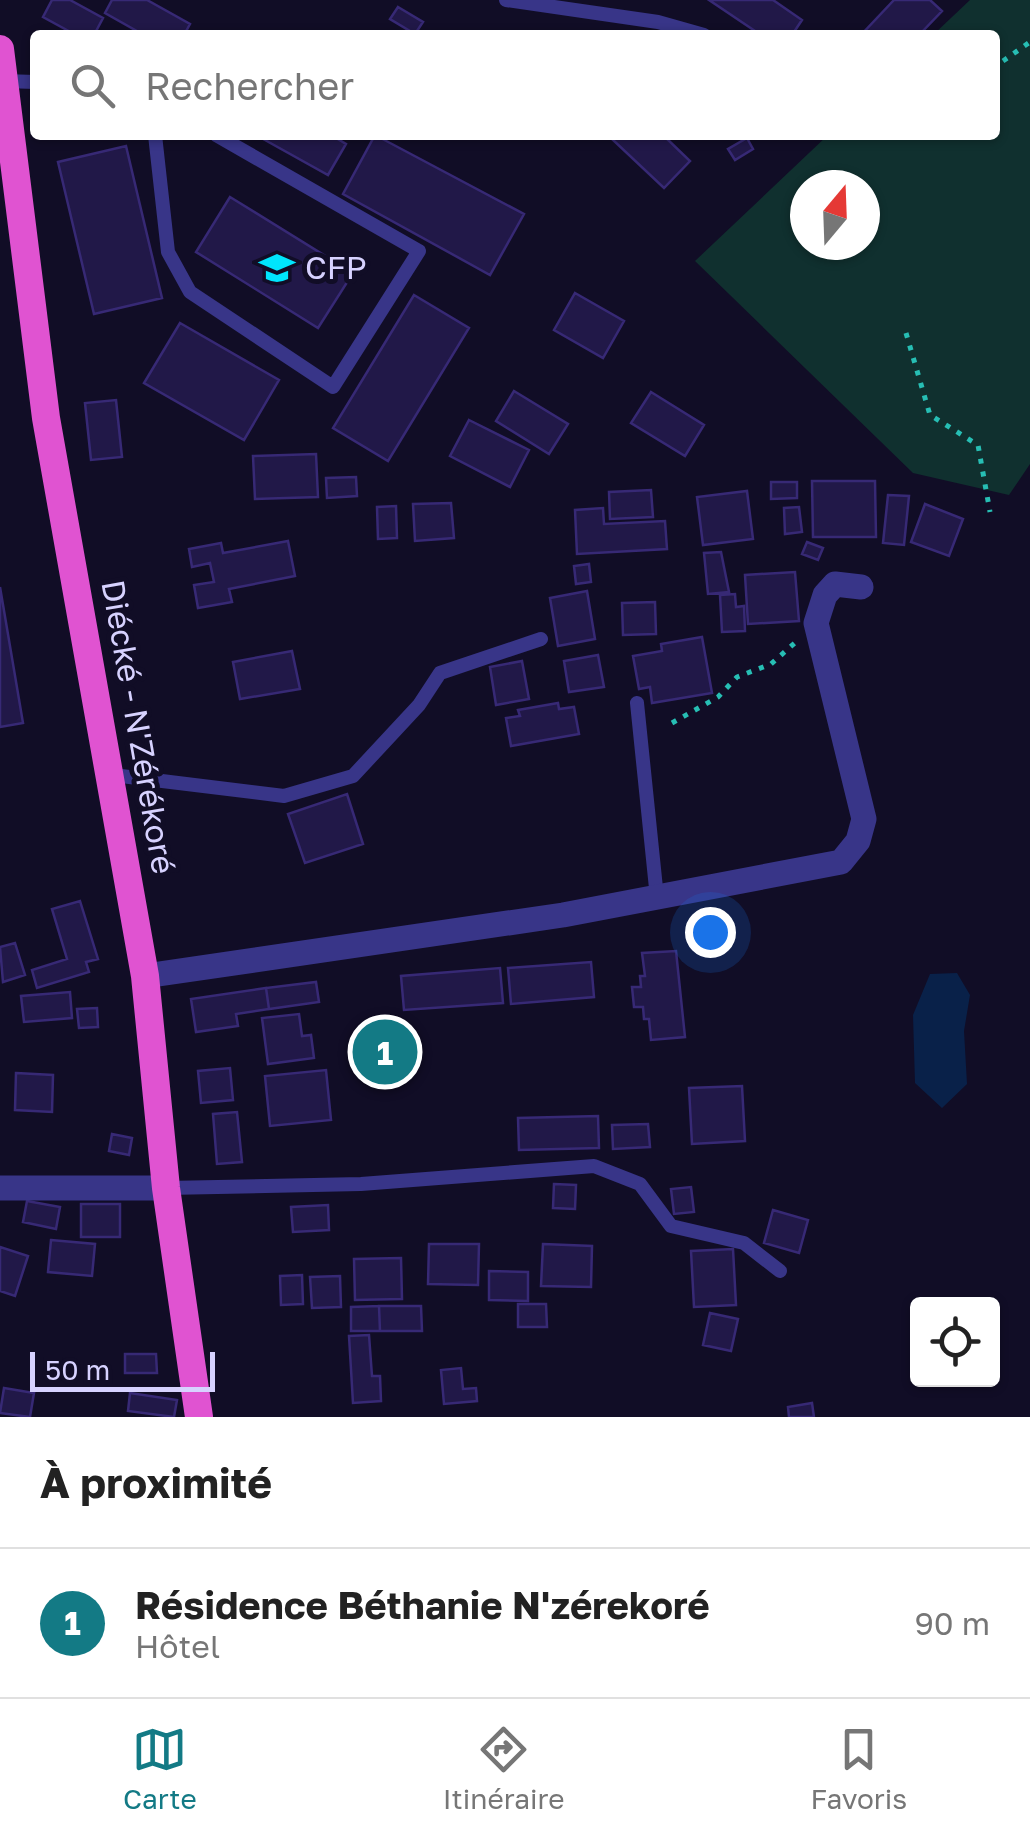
<!DOCTYPE html>
<html lang="fr">
<meta charset="utf-8">
<style>
body{margin:0;font-family:"Golos Text",sans-serif;background:#f6f6f6;color:#222}
.controls{position:absolute;right:30px;bottom:30px;display:grid;overflow:hidden;border-radius:10px;box-shadow:0 2px 8px #0004}
.controls button{width:90px;height:90px;display:grid;place-items:center;padding:0;border:0;border-bottom:2px solid #e0e0e0;background:#fff;color:#222;font:50px sans-serif}
.compass{position:absolute;left:790px;top:170px;width:90px;height:90px;border-radius:50%;background:#fff;box-shadow:0 2px 8px #0004;rotate:19deg}
.scale{position:absolute;left:30px;bottom:25px;width:185px;box-sizing:border-box;padding-left:10px;border:5px solid #d7d2ff;border-top:0;font-size:28px;line-height:35px;white-space:nowrap;color:#d7d2ff;-webkit-text-stroke:8px #110d26;paint-order:stroke}
.you{position:absolute;left:710px;top:932px;width:35px;height:35px;margin:-25px;border:8px solid #fff;border-radius:50%;background:#1a73e8;box-shadow:0 0 0 15px #1a73e833}
.badge{display:grid;place-items:center;width:65px;height:65px;border-radius:50%;background:#137a85;color:#fff;font-size:32px;font-weight:700}
.pin{position:absolute;translate:-50% -50%;border:5px solid #fff;box-shadow:0 2px 10px #0006}
.list{margin:0;padding:0;list-style:none}
h2{display:flex;justify-content:space-between;align-items:center;height:130px;margin:0;padding:0 40px;font-size:42px}
h2 small{font-size:32px;font-weight:400;color:#767676}
.list li{display:grid;grid-template-columns:65px 1fr auto;gap:30px;align-items:center;box-sizing:border-box;height:150px;padding:0 40px;border-top:2px solid #e0e0e0}
.list b{display:block;font-size:38px;white-space:nowrap}
.list p{margin:0;font-size:32px;white-space:nowrap;color:#767676}
.list em{font-size:32px;font-style:normal;color:#767676}
.icon{flex:none;width:55px;height:55px;fill:none;stroke:currentColor;stroke-width:2;stroke-linecap:round;stroke-linejoin:round}
.map{position:relative;flex:none;width:1030px;height:1417px;overflow:hidden}
.search{position:absolute;background:#fff;box-shadow:0 2px 8px #0004;left:30px;right:30px;top:30px;height:110px;display:flex;align-items:center;gap:25px;box-sizing:border-box;padding:0 35px;border-radius:10px;color:#767676;font-size:38px}
.sheet{height:280px;background:#fff}
nav{display:flex;justify-content:space-around;align-items:center;box-sizing:border-box;height:140px;border-top:2px solid #e0e0e0;background:#fff;font-size:28px;color:#767676}
nav a{display:grid;justify-items:center;gap:5px}
nav .on{color:#137a85}
.map>svg:first-child{display:block}
.green{fill:#10302f;fill-rule:evenodd}
.water{fill:#092149}
.building{fill:#211848;stroke:#372975;stroke-width:2.5}
.lines{fill:none;stroke-linecap:round;stroke-linejoin:round}
.path{stroke:#27beb4;stroke-width:5;stroke-dasharray:5 8;stroke-linecap:butt}
.service{stroke:#383588;stroke-width:14}
.minor{stroke:#383588;stroke-width:25}
.trunk{stroke:#e053d1;stroke-width:28}
.labels{text-anchor:middle;stroke-width:10;stroke-linejoin:round;paint-order:stroke}
.poi-label{font-size:32px;fill:#d7d2ff;stroke:#110d26;text-anchor:start}
.street-label{font-size:32px;fill:#d7d2ff;stroke:#110d26}
</style>
<div class="map">
<svg width="1030" height="1417" viewBox="0 0 1030 1417">
<rect width="100%" height="100%" fill="#110d26"/>
<path class="green" d="M 970,0 L 1030,0 L 1030,464 L 1009,495 L 913,473 L 695,261 L 828,135 L 995,135 L 995,35 L 933,35 ZM 805,185 L 865,185 L 865,245 L 805,245 Z"/>
<path class="water" d="M 957,973 L 970,995 L 964,1031 L 967,1084 L 942,1108 L 915,1083 L 913,1015 L 930,974 Z"/>
<path class="building" d="M 52,0 L 70,0 L 103,18 L 94,35 L 76,35 L 43,17 Z
M 112,0 L 147,0 L 190,24 L 184,35 L 144,35 L 105,13 Z
M 709,0 L 773,0 L 802,20 L 792,35 L 761,35 Z
M 894,0 L 930,0 L 942,11 L 919,35 L 861,35 Z
M 398,7 L 423,22 L 415,34 L 390,19 Z
M 256,135 L 331,135 L 346,144 L 328,175 Z
M 375,135 L 524,214 L 490,275 L 343,194 Z
M 618,135 L 663,135 L 690,161 L 664,188 L 613,140 Z
M 747,138 L 753,149 L 735,160 L 728,149 Z
M 126,146 L 162,298 L 94,314 L 58,162 Z
M 230,197 L 353,273 L 318,328 L 196,252 Z
M 575,293 L 624,321 L 603,358 L 554,330 Z
M 414,295 L 469,328 L 388,461 L 333,428 Z
M 180,323 L 279,380 L 244,440 L 144,383 Z
M 514,391 L 568,424 L 549,454 L 496,421 Z
M 651,392 L 704,425 L 685,456 L 631,423 Z
M 116,400 L 122,457 L 91,460 L 85,403 Z
M 469,420 L 529,450 L 510,487 L 450,456 Z
M 316,454 L 318,497 L 255,499 L 253,456 Z
M 356,477 L 357,496 L 327,498 L 326,478 Z
M 812,481 L 875,481 L 876,537 L 813,537 Z
M 771,482 L 797,482 L 797,498 L 771,499 Z
M 651,490 L 653,517 L 610,519 L 609,492 Z
M 747,491 L 753,539 L 703,545 L 697,497 Z
M 888,495 L 909,496 L 904,545 L 883,543 Z
M 451,503 L 454,538 L 415,541 L 413,504 Z
M 925,504 L 963,519 L 949,556 L 911,542 Z
M 396,506 L 397,538 L 378,539 L 377,507 Z
M 799,507 L 802,532 L 785,534 L 784,508 Z
M 603,508 L 604,524 L 665,521 L 667,549 L 577,554 L 575,510 Z
M 288,541 L 295,576 L 229,589 L 232,602 L 198,608 L 194,585 L 214,582 L 210,563 L 192,567 L 189,549 L 221,543 L 223,553 Z
M 807,542 L 823,548 L 818,560 L 802,554 Z
M 721,552 L 729,592 L 708,594 L 704,553 Z
M 589,564 L 591,582 L 576,584 L 574,566 Z
M 795,572 L 799,621 L 748,624 L 745,575 Z
M 0,587 L 23,723 L 0,727 Z
M 587,591 L 595,639 L 558,646 L 550,598 Z
M 735,594 L 736,607 L 744,606 L 745,631 L 722,632 L 720,595 Z
M 655,602 L 656,634 L 623,635 L 622,603 Z
M 702,637 L 712,693 L 652,703 L 650,687 L 639,689 L 633,656 L 662,651 L 661,644 Z
M 292,651 L 300,689 L 240,699 L 233,662 Z
M 598,655 L 604,687 L 569,692 L 564,661 Z
M 522,661 L 529,699 L 496,705 L 490,667 Z
M 558,703 L 559,709 L 574,707 L 579,734 L 511,746 L 506,718 L 520,716 L 518,710 Z
M 347,794 L 363,844 L 305,863 L 288,814 Z
M 80,901 L 98,959 L 86,962 L 89,972 L 37,988 L 32,970 L 67,959 L 52,909 Z
M 15,943 L 25,975 L 3,982 L 0,947 Z
M 676,951 L 685,1037 L 651,1040 L 649,1019 L 644,1019 L 643,1007 L 634,1007 L 632,987 L 641,987 L 640,976 L 645,976 L 642,953 Z
M 591,962 L 594,997 L 511,1004 L 508,968 Z
M 500,968 L 503,1003 L 404,1010 L 401,976 Z
M 316,982 L 319,1002 L 269,1009 L 266,988 Z
M 266,988 L 269,1009 L 236,1014 L 238,1026 L 196,1032 L 191,999 Z
M 70,992 L 72,1018 L 24,1022 L 21,996 Z
M 97,1008 L 98,1027 L 79,1028 L 77,1009 Z
M 299,1014 L 302,1036 L 311,1035 L 314,1058 L 268,1064 L 262,1018 Z
M 230,1068 L 233,1100 L 201,1103 L 198,1071 Z
M 326,1070 L 331,1120 L 270,1126 L 265,1076 Z
M 16,1073 L 53,1075 L 52,1112 L 15,1110 Z
M 742,1086 L 745,1141 L 692,1144 L 689,1088 Z
M 237,1112 L 242,1162 L 217,1164 L 213,1114 Z
M 598,1116 L 599,1148 L 519,1150 L 518,1118 Z
M 648,1124 L 650,1147 L 613,1149 L 612,1125 Z
M 112,1134 L 132,1138 L 129,1155 L 109,1151 Z
M 554,1184 L 576,1185 L 575,1209 L 553,1208 Z
M 691,1187 L 694,1212 L 674,1214 L 671,1189 Z
M 27,1201 L 60,1207 L 56,1229 L 23,1222 Z
M 81,1204 L 120,1204 L 120,1237 L 81,1237 Z
M 328,1205 L 329,1230 L 293,1232 L 291,1207 Z
M 773,1210 L 808,1220 L 799,1253 L 764,1243 Z
M 51,1240 L 95,1244 L 92,1276 L 48,1272 Z
M 429,1244 L 479,1244 L 478,1285 L 428,1284 Z
M 543,1244 L 592,1246 L 591,1287 L 541,1286 Z
M 0,1247 L 28,1256 L 15,1296 L 0,1291 Z
M 733,1249 L 736,1305 L 694,1307 L 691,1251 Z
M 401,1258 L 402,1299 L 355,1300 L 354,1259 Z
M 489,1271 L 528,1272 L 528,1301 L 489,1300 Z
M 302,1275 L 303,1304 L 281,1305 L 280,1276 Z
M 340,1276 L 341,1307 L 312,1308 L 310,1277 Z
M 518,1304 L 546,1304 L 547,1327 L 518,1327 Z
M 379,1306 L 380,1331 L 351,1331 L 351,1307 Z
M 379,1306 L 421,1306 L 422,1331 L 380,1331 Z
M 710,1313 L 738,1319 L 731,1351 L 703,1345 Z
M 369,1335 L 372,1376 L 380,1376 L 381,1401 L 353,1403 L 349,1336 Z
M 125,1354 L 156,1354 L 157,1373 L 125,1373 Z
M 461,1368 L 463,1389 L 476,1388 L 477,1401 L 444,1404 L 441,1370 Z
M 4,1388 L 34,1393 L 30,1417 L 0,1413 Z
M 130,1393 L 177,1400 L 174,1417 L 128,1411 Z
M 812,1403 L 814,1417 L 789,1417 L 788,1407 Z"/>
<g class="lines">
<path class="path" d="M 1003,61 L 1030,42
M 906,333 L 930,415 L 978,445 L 990,512
M 672,723 L 718,697 L 737,677 L 771,664 L 797,641"/>
<path class="service" d="M 506,0 L 658,22 L 704,35
M 4,81 L 35,82
M 155,135 L 168,252 L 190,292 L 333,387 L 419,251 L 216,135
M 637,703 L 657,898
M 113,775 L 284,796 L 353,776 L 419,705 L 440,673 L 541,639
M 166,1188 L 361,1184 L 594,1166 L 640,1184 L 671,1226 L 744,1243 L 780,1271"/>
<path class="minor" d="M 145,976 L 563,915 L 841,862 L 858,841 L 864,819 L 816,623 L 825,595 L 835,584 L 861,587
M 0,1188 L 166,1188"/>
<path class="trunk" d="M 0,49 L 46,418 L 145,976 L 166,1188 L 199,1417"/>
</g>
<defs>
<symbol id="school-bare" viewBox="-9 -9 18 18"><path d="M0-5L7-2L0 1L-7-2ZM-4 1L0 2.5L4 1V4Q0 6-4 4Z" fill="#00e5fd" stroke="#110d26" stroke-width="2.5" paint-order="stroke"/></symbol>
</defs>
<g fill-rule="evenodd">
<use href="#school-bare" x="252" y="243" width="50" height="50"/>
</g>
<g class="labels">
<g class="poi-label">
<text x="305" y="279">CFP</text>
</g>
<g class="street-label">
<text transform="translate(138 727) rotate(80)" y="11">Diécké - N'Zérékoré</text>
</g>
</g>
</svg>
<div class="controls">
<button><svg class="icon" aria-label="locate" viewBox="0 0 24 24"><circle cx="12" cy="12" r="6"/><path d="M12 2v4M12 18v4M2 12h4M18 12h4"/></svg></button>
</div>
<svg class="compass" viewBox="-18 -18 36 36"><path d="M0-13l5 13h-10z" fill="#e53935"/><path d="M0 13l5-13h-10z" fill="#767676"/></svg>
<div class="scale">50 m</div>
<div class="you"></div>
<div class="pin badge" style="left:385px;top:1052px">1</div>
<div class="search"><svg class="icon" aria-label="search" viewBox="0 0 24 24"><circle cx="10" cy="10" r="6"/><path d="M15 15l6 6"/></svg>Rechercher</div>
</div>
<section class="sheet">
<h2>À proximité<small></small></h2>
<ul class="list">
<li><span class="badge">1</span><div><b>Résidence Béthanie N'zérekoré</b><p>Hôtel</p></div><em>90 m</em></li>
</ul>
</section>
<nav>
<a class="on"><svg class="icon" aria-label="map" viewBox="0 0 24 24"><path d="M3 6l6-2 6 2 6-2v14l-6 2-6-2-6 2zM9 4v14M15 6v14"/></svg>Carte</a>
<a><svg class="icon" aria-label="directions" viewBox="0 0 24 24"><path d="M12 3l9 9-9 9-9-9zM9 14v-3h6M13 9l2 2-2 2"/></svg>Itinéraire</a>
<a><svg class="icon" aria-label="saved" viewBox="0 0 24 24"><path d="M7 4h10v16l-5-4-5 4z"/></svg>Favoris</a>
</nav>
